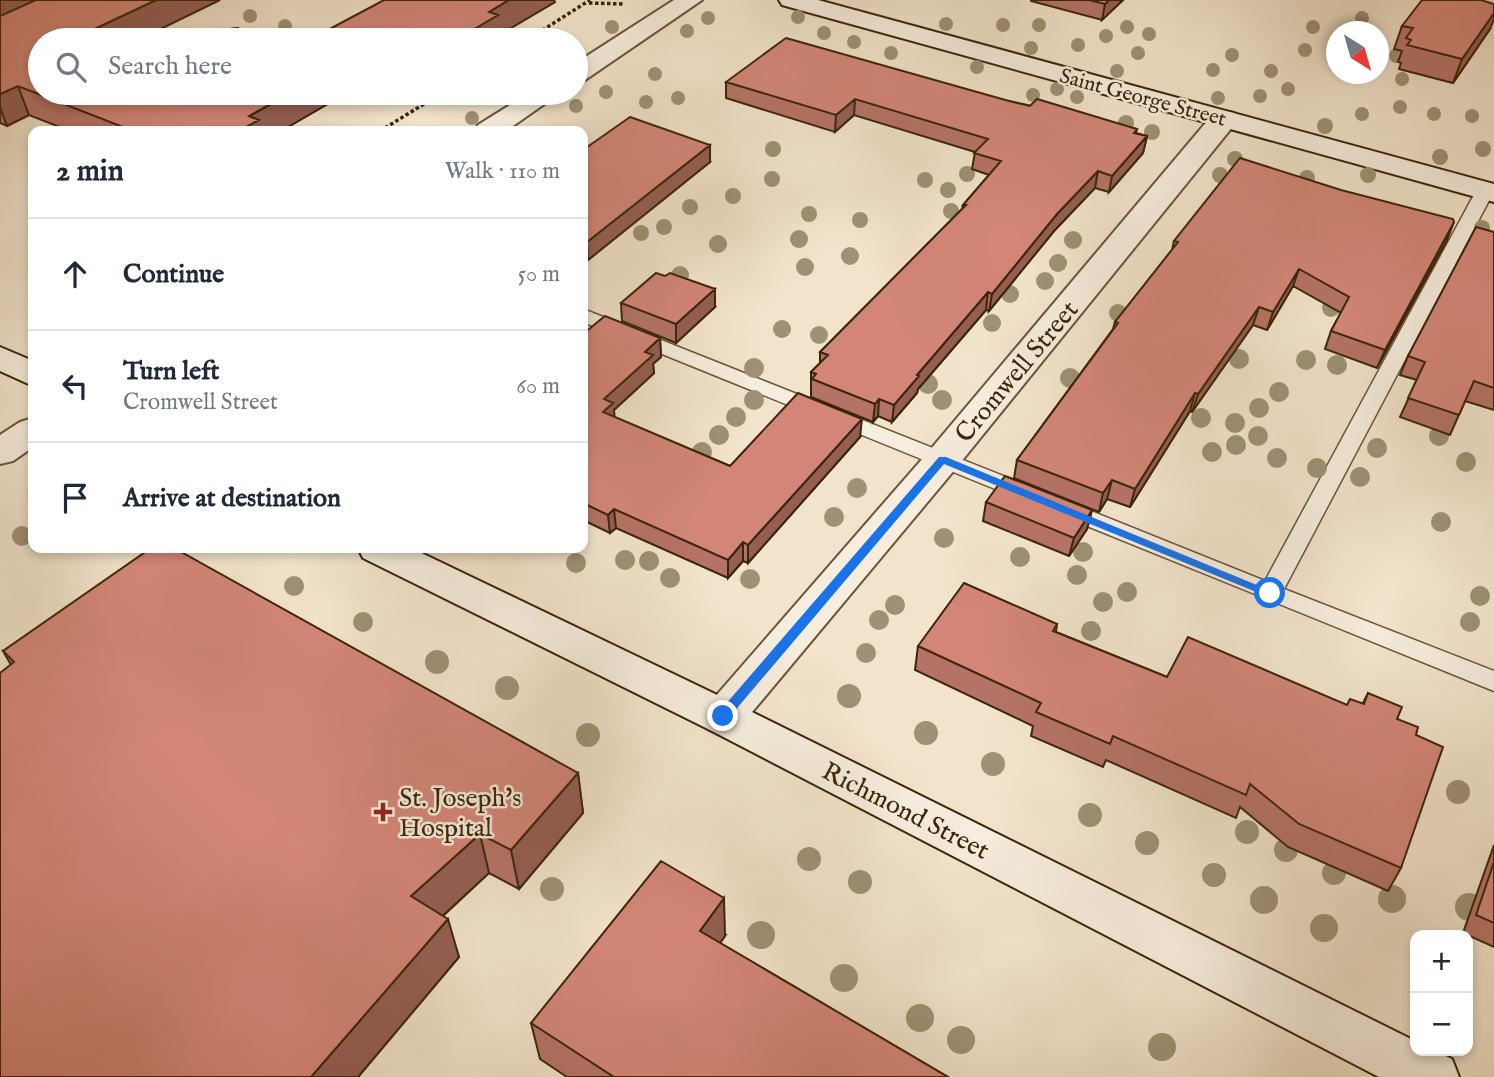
<!DOCTYPE html>
<meta charset="utf-8">
<style>
body{margin:0;font-family:"IM FELL English",serif;background:#f6f6f7;color:#1f2937}
.controls{position:absolute;right:21px;bottom:21px;display:grid;overflow:hidden;border-radius:14px;box-shadow:0 4px 10px #0003}
.controls button{width:63px;height:63px;display:grid;place-items:center;padding:0;border:0;border-bottom:2px solid #e0e1e3;background:#fff;color:#1f2937;font:35px sans-serif}
.compass{position:absolute;left:1326px;top:21px;width:63px;height:63px;border-radius:50%;background:#fff;box-shadow:0 4px 10px #0003;rotate:143deg}
.stop{position:absolute;width:21px;height:21px;margin:-16px;border:5px solid #1a73e8;border-radius:50%;background:#fff}
.stop.end{background:#1a73e8;border-color:#fff;box-shadow:0 2px 7px #0008}
.list{margin:0;padding:0;list-style:none}
h2{display:flex;justify-content:space-between;align-items:center;height:91px;margin:0;padding:0 28px;font-size:30px}
h2 small{font-size:23px;font-weight:400;color:#747a83}
.list li{display:grid;grid-template-columns:46px 1fr auto;gap:21px;align-items:center;box-sizing:border-box;height:112px;padding:0 28px;border-top:2px solid #e0e1e3}
.list b{display:block;font-size:26px;white-space:nowrap}
.list p{margin:0;font-size:23px;white-space:nowrap;color:#747a83}
.list em{font-size:23px;font-style:normal;color:#747a83}
.icon{flex:none;width:38px;height:38px;fill:none;stroke:currentColor;stroke-width:2;stroke-linecap:round;stroke-linejoin:round}
.map{position:relative;flex:none;width:1494px;height:1077px;overflow:hidden}
.search{position:absolute;background:#fff;box-shadow:0 4px 10px #0003;left:28px;top:28px;width:560px;height:77px;display:flex;align-items:center;gap:18px;box-sizing:border-box;padding:0 24px;border-radius:38px;color:#747a83;font-size:26px}
.panel{position:absolute;background:#fff;box-shadow:0 4px 10px #0003;left:28px;top:126px;width:560px;height:427px;border-radius:14px}
.map>svg:first-child{display:block}
.lines{fill:none;stroke-linecap:round;stroke-linejoin:round}
.lane-casing{stroke:#69553a;stroke-width:3}
.street-casing{stroke:#69553a;stroke-width:4}
.secondary-casing{stroke:#3b250a;stroke-width:4}
.path{stroke:#3b250a;stroke-width:3.5;stroke-dasharray:3.5 2.5;stroke-linecap:butt}
.lane{fill:#f7edde;fill-rule:evenodd}
.street{fill:#f7edde;fill-rule:evenodd}
.secondary{fill:#f7edde;fill-rule:evenodd}
.tree{fill:#9e9175}
.wall{fill:#b57367;stroke:#3b250a;stroke-width:2}
.shaded-wall{fill:#945e54;stroke:#3b250a;stroke-width:2}
.building{fill:#d38678;stroke:#3b250a;stroke-width:2}
.route{fill:#1a73e8}
.poi-dot{fill:#8f2418;stroke:#f7edde;stroke-width:2.5}
.labels{text-anchor:middle;stroke-width:5;stroke-linejoin:round;paint-order:stroke}
.far-street-label{font-size:21px;fill:#3b250a;stroke:#f7edde}
.street-label{font-size:26px;fill:#3b250a;stroke:#f7edde}
.poi-label{font-size:26px;fill:#3b250a;stroke:#f7edde;text-anchor:start}
</style>
<div class="map">
<svg width="1494" height="1077" viewBox="0 0 1494 1077">
<rect width="100%" height="100%" fill="#f2e4cc"/>
<filter id="stains"><feTurbulence type="fractalNoise" baseFrequency=".00286" numOctaves="4"/><feColorMatrix values="0 0 0 0 .2 0 0 0 0 .09 0 0 0 0 .02 0 0 0 .5 -.17"/></filter>
<radialGradient id="worn" r=".72"><stop offset=".6" stop-color="#630" stop-opacity="0"/><stop offset="1" stop-color="#630" stop-opacity=".3"/></radialGradient>
<g class="lines">
<defs>
<path id="lane" d="M 1485,186 L 1494,191 L 1284,589 L 1494,671 L 1494,691 L 1055,513 L 1052,508 L 1055,503 L 1071,503 L 1265,581 L 1476,191 Z
M 583,309 L 1036,489 L 1039,494 L 1036,499 L 1020,499 L 583,322 Z"/>
<path id="street" d="M 674,0 L 702,0 L 585,80 L 576,82 L 576,63 Z
M 529,93 L 560,93 L 506,131 L 474,131 L 478,125 Z
M 1224,111 L 1234,113 L 1238,119 L 1234,125 L 956,468 L 738,729 L 723,734 L 708,729 L 701,717 L 708,705 L 930,450 L 1214,113 Z
M 33,418 L 33,447 L 13,461 L 0,464 L 0,435 L 20,422 Z"/>
<path id="secondary" d="M 779,0 L 818,0 L 1494,184 L 1494,202 L 782,5 Z
M 0,347 L 33,361 L 33,386 L 0,371 Z
M 358,548 L 411,548 L 738,705 L 1415,1041 L 1415,1051 L 1435,1051 L 1452,1059 L 1459,1077 L 1379,1077 L 708,729 L 363,558 Z"/>
</defs>
<use href="#lane" class="lane-casing"/>
<use href="#street" class="street-casing"/>
<use href="#secondary" class="secondary-casing"/>
<path class="path" d="M 589,3 L 625,4
M 527,40 L 590,0
M 380,131 L 442,93"/>
<use href="#lane" class="lane"/>
<use href="#street" class="street"/>
<use href="#secondary" class="secondary"/>
</g>
<g class="tree">
<circle cx="250" cy="16" r="7"/>
<circle cx="798" cy="17" r="7"/>
<circle cx="708" cy="18" r="7"/>
<circle cx="1362" cy="18" r="7"/>
<circle cx="946" cy="24" r="7"/>
<circle cx="1003" cy="25" r="7"/>
<circle cx="1039" cy="25" r="7"/>
<circle cx="285" cy="26" r="7"/>
<circle cx="612" cy="27" r="7"/>
<circle cx="1127" cy="27" r="7"/>
<circle cx="1313" cy="27" r="7"/>
<circle cx="687" cy="31" r="7"/>
<circle cx="824" cy="33" r="7"/>
<circle cx="1149" cy="34" r="7"/>
<circle cx="1106" cy="36" r="7"/>
<circle cx="854" cy="42" r="7"/>
<circle cx="1078" cy="45" r="7"/>
<circle cx="1031" cy="48" r="7"/>
<circle cx="1305" cy="50" r="7"/>
<circle cx="891" cy="53" r="7"/>
<circle cx="1138" cy="53" r="7"/>
<circle cx="1232" cy="55" r="7"/>
<circle cx="1396" cy="56" r="7"/>
<circle cx="977" cy="67" r="7"/>
<circle cx="1213" cy="70" r="7"/>
<circle cx="1117" cy="71" r="7"/>
<circle cx="1271" cy="71" r="7"/>
<circle cx="655" cy="74" r="7"/>
<circle cx="1402" cy="79" r="7"/>
<circle cx="1057" cy="89" r="7"/>
<circle cx="1288" cy="89" r="7"/>
<circle cx="606" cy="92" r="7"/>
<circle cx="1033" cy="95" r="7"/>
<circle cx="1260" cy="96" r="7"/>
<circle cx="1077" cy="97" r="7"/>
<circle cx="678" cy="98" r="7"/>
<circle cx="1218" cy="98" r="7"/>
<circle cx="646" cy="102" r="7"/>
<circle cx="576" cy="106" r="7"/>
<circle cx="1400" cy="107" r="7"/>
<circle cx="1362" cy="114" r="7"/>
<circle cx="1434" cy="114" r="7"/>
<circle cx="1472" cy="116" r="7"/>
<circle cx="472" cy="118" r="7"/>
<circle cx="1126" cy="123" r="8"/>
<circle cx="1325" cy="126" r="8"/>
<circle cx="1152" cy="132" r="8"/>
<circle cx="773" cy="149" r="8"/>
<circle cx="1483" cy="149" r="8"/>
<circle cx="1440" cy="157" r="8"/>
<circle cx="1235" cy="159" r="8"/>
<circle cx="967" cy="174" r="8"/>
<circle cx="1220" cy="175" r="8"/>
<circle cx="1368" cy="175" r="8"/>
<circle cx="1307" cy="178" r="8"/>
<circle cx="772" cy="179" r="8"/>
<circle cx="925" cy="180" r="8"/>
<circle cx="948" cy="190" r="8"/>
<circle cx="733" cy="196" r="8"/>
<circle cx="690" cy="207" r="8"/>
<circle cx="951" cy="211" r="8"/>
<circle cx="809" cy="214" r="8"/>
<circle cx="860" cy="220" r="8"/>
<circle cx="664" cy="227" r="8"/>
<circle cx="1482" cy="228" r="8"/>
<circle cx="641" cy="233" r="8"/>
<circle cx="799" cy="239" r="9"/>
<circle cx="1073" cy="240" r="9"/>
<circle cx="718" cy="244" r="9"/>
<circle cx="850" cy="256" r="9"/>
<circle cx="1058" cy="263" r="9"/>
<circle cx="805" cy="267" r="9"/>
<circle cx="680" cy="275" r="9"/>
<circle cx="1045" cy="281" r="9"/>
<circle cx="1010" cy="294" r="9"/>
<circle cx="1331" cy="308" r="9"/>
<circle cx="1118" cy="313" r="9"/>
<circle cx="992" cy="323" r="9"/>
<circle cx="782" cy="329" r="9"/>
<circle cx="819" cy="335" r="9"/>
<circle cx="1239" cy="359" r="10"/>
<circle cx="1306" cy="360" r="10"/>
<circle cx="1337" cy="365" r="10"/>
<circle cx="754" cy="368" r="10"/>
<circle cx="1070" cy="378" r="10"/>
<circle cx="928" cy="384" r="10"/>
<circle cx="1279" cy="392" r="10"/>
<circle cx="754" cy="400" r="10"/>
<circle cx="942" cy="400" r="10"/>
<circle cx="1259" cy="408" r="10"/>
<circle cx="736" cy="417" r="10"/>
<circle cx="1201" cy="418" r="10"/>
<circle cx="1235" cy="423" r="10"/>
<circle cx="719" cy="435" r="10"/>
<circle cx="1258" cy="436" r="10"/>
<circle cx="1439" cy="436" r="10"/>
<circle cx="1236" cy="445" r="10"/>
<circle cx="1377" cy="448" r="10"/>
<circle cx="702" cy="452" r="10"/>
<circle cx="1212" cy="452" r="10"/>
<circle cx="1277" cy="458" r="10"/>
<circle cx="1466" cy="462" r="10"/>
<circle cx="1317" cy="468" r="10"/>
<circle cx="1360" cy="477" r="10"/>
<circle cx="857" cy="488" r="10"/>
<circle cx="834" cy="517" r="10"/>
<circle cx="1441" cy="522" r="10"/>
<circle cx="22" cy="536" r="10"/>
<circle cx="944" cy="538" r="10"/>
<circle cx="1083" cy="552" r="10"/>
<circle cx="1020" cy="557" r="10"/>
<circle cx="625" cy="560" r="10"/>
<circle cx="649" cy="561" r="10"/>
<circle cx="576" cy="563" r="10"/>
<circle cx="1077" cy="575" r="10"/>
<circle cx="670" cy="578" r="10"/>
<circle cx="750" cy="579" r="10"/>
<circle cx="294" cy="586" r="10"/>
<circle cx="1127" cy="592" r="10"/>
<circle cx="1480" cy="596" r="10"/>
<circle cx="1103" cy="602" r="10"/>
<circle cx="895" cy="605" r="10"/>
<circle cx="879" cy="620" r="10"/>
<circle cx="363" cy="622" r="10"/>
<circle cx="1470" cy="622" r="10"/>
<circle cx="1091" cy="631" r="10"/>
<circle cx="866" cy="653" r="10"/>
<circle cx="437" cy="662" r="12"/>
<circle cx="507" cy="688" r="12"/>
<circle cx="849" cy="696" r="12"/>
<circle cx="926" cy="733" r="12"/>
<circle cx="588" cy="735" r="12"/>
<circle cx="993" cy="764" r="12"/>
<circle cx="1458" cy="792" r="12"/>
<circle cx="1090" cy="815" r="12"/>
<circle cx="1247" cy="832" r="12"/>
<circle cx="1147" cy="843" r="12"/>
<circle cx="1286" cy="850" r="12"/>
<circle cx="809" cy="859" r="12"/>
<circle cx="1334" cy="873" r="12"/>
<circle cx="1214" cy="875" r="12"/>
<circle cx="860" cy="882" r="12"/>
<circle cx="552" cy="889" r="12"/>
<circle cx="1392" cy="899" r="14"/>
<circle cx="1264" cy="900" r="14"/>
<circle cx="1469" cy="907" r="14"/>
<circle cx="1324" cy="928" r="14"/>
<circle cx="761" cy="935" r="14"/>
<circle cx="844" cy="978" r="14"/>
<circle cx="920" cy="1018" r="14"/>
<circle cx="961" cy="1040" r="14"/>
<circle cx="1162" cy="1047" r="14"/>
</g>
<path class="wall" d="M 0,0 L 141,39 L 238,28 L 240,34 L 40,93 L 420,93 L 403,103 L 376,94 L 362,102 L 343,95 L 281,131 L 70,131 L 29,115 L 7,126 L 0,123 Z
M 1031,0 L 1123,0 L 1102,20 L 1031,1 Z
M 1402,26 L 1490,29 L 1453,83 L 1399,69 L 1401,63 L 1398,62 L 1402,51 L 1394,49 Z
M 726,82 L 1009,101 L 1137,129 L 1136,133 L 1147,136 L 1143,153 L 1109,192 L 1095,188 L 1054,231 L 989,311 L 986,310 L 918,389 L 917,393 L 892,422 L 878,416 L 873,422 L 811,397 L 811,372 L 820,363 L 820,352 L 962,209 L 963,205 L 989,175 L 972,169 L 975,152 L 854,115 L 835,132 L 726,98 Z
M 583,150 L 710,162 L 588,260 L 583,258 Z
M 1494,232 L 1494,410 L 1465,401 L 1450,435 L 1400,417 L 1417,380 L 1400,375 L 1408,356 Z
M 1447,240 L 1377,368 L 1325,349 L 1331,331 L 1341,313 L 1293,286 L 1267,330 L 1253,325 L 1192,412 L 1190,411 L 1130,507 L 1107,499 L 1099,512 L 1014,478 L 1017,460 L 1113,329 L 1115,322 L 1172,250 L 1174,241 Z
M 621,303 L 715,307 L 676,343 L 622,321 Z
M 583,334 L 660,338 L 661,357 L 653,364 L 654,373 L 614,410 L 614,417 L 730,466 L 860,437 L 748,563 L 743,561 L 728,578 L 616,528 L 610,533 L 583,520 Z
M 986,502 L 1092,510 L 1087,529 L 1069,556 L 983,521 Z
M 1057,624 L 1056,632 L 1167,677 L 1347,705 L 1363,703 L 1368,693 L 1416,735 L 1401,868 L 1388,891 L 1288,847 L 1240,807 L 1236,818 L 1106,760 L 1103,767 L 1031,736 L 1033,726 L 915,670 L 918,646 Z
M 3,651 L 578,773 L 583,813 L 519,889 L 489,873 L 443,916 L 459,957 L 358,1077 L 0,1077 L 11,665 Z
M 1494,845 L 1494,947 L 1463,933 Z
M 725,936 L 720,943 L 948,1077 L 567,1077 L 540,1059 L 531,1023 Z"/>
<path class="shaded-wall" d="M 0,0 L 56,0 L 0,26 Z
M 156,0 L 220,0 L 138,40 L 71,40 Z
M 509,0 L 554,0 L 555,2 L 501,34 L 502,40 L 456,40 L 489,12 Z
M 1109,0 L 1123,0 L 1102,20 L 1105,4 Z
M 1494,13 L 1494,19 L 1490,29 L 1453,83 L 1462,59 Z
M 18,86 L 29,115 L 7,126 L 0,107 L 0,94 Z
M 291,93 L 342,93 L 343,95 L 281,131 L 239,131 L 249,116 Z
M 360,93 L 376,93 L 376,94 L 362,102 Z
M 401,93 L 420,93 L 403,103 Z
M 855,99 L 854,115 L 835,132 L 836,115 Z
M 1147,136 L 1143,153 L 1109,192 L 1112,176 Z
M 710,145 L 710,162 L 588,260 L 587,242 Z
M 1098,171 L 1095,188 L 1054,231 L 989,311 L 992,294 L 1057,214 Z
M 1454,222 L 1447,240 L 1377,368 L 1385,350 Z
M 1299,269 L 1293,286 L 1267,330 L 1273,312 Z
M 715,289 L 715,307 L 676,343 L 676,324 Z
M 988,292 L 986,310 L 918,389 L 917,393 L 892,422 L 894,405 L 917,375 Z
M 1259,307 L 1253,325 L 1192,412 L 1198,394 Z
M 660,338 L 661,357 L 653,364 L 654,373 L 614,410 L 615,421 L 603,412 L 604,399 L 645,352 Z
M 1195,393 L 1190,411 L 1130,507 L 1135,489 Z
M 879,399 L 878,416 L 873,422 L 875,404 Z
M 862,419 L 860,437 L 748,563 L 748,545 Z
M 1112,480 L 1107,499 L 1099,512 L 1103,493 Z
M 614,509 L 616,528 L 610,533 L 608,515 Z
M 1092,510 L 1087,529 L 1069,556 L 1074,538 Z
M 743,542 L 743,561 L 728,578 L 728,560 Z
M 578,773 L 583,813 L 519,889 L 511,850 Z
M 480,834 L 489,873 L 423,934 L 411,896 Z
M 724,898 L 725,936 L 702,969 L 700,931 Z
M 448,919 L 459,957 L 358,1077 L 311,1077 Z"/>
<path class="building" d="M 36,0 L 156,0 L 71,40 L 40,40 L 40,93 L 291,93 L 249,116 L 259,120 L 239,131 L 133,131 L 18,86 L 0,94 L 0,16 Z
M 384,0 L 509,0 L 489,12 L 498,15 L 456,40 L 309,40 Z
M 1089,0 L 1109,0 L 1105,4 Z
M 1422,0 L 1481,0 L 1494,4 L 1494,13 L 1462,59 L 1407,45 L 1411,40 L 1406,38 L 1413,28 L 1402,26 Z
M 238,28 L 238,34 L 261,32 L 281,40 L 129,40 Z
M 786,38 L 1009,101 L 1030,106 L 1037,99 L 1137,129 L 1134,133 L 1147,136 L 1112,176 L 1098,171 L 1057,214 L 992,294 L 988,292 L 917,375 L 919,376 L 894,405 L 879,399 L 875,404 L 812,379 L 816,374 L 811,372 L 828,355 L 820,352 L 966,205 L 963,205 L 1001,161 L 974,153 L 988,139 L 855,99 L 836,115 L 726,82 Z
M 630,117 L 710,145 L 587,242 L 583,241 L 583,150 Z
M 1240,158 L 1341,190 L 1453,219 L 1454,222 L 1385,350 L 1331,331 L 1349,297 L 1299,269 L 1273,312 L 1259,307 L 1198,394 L 1195,393 L 1135,489 L 1112,480 L 1103,493 L 1017,460 L 1118,323 L 1115,322 L 1178,242 L 1174,241 Z
M 1476,227 L 1494,232 L 1494,388 L 1474,381 L 1459,415 L 1408,398 L 1425,362 L 1408,356 Z
M 656,273 L 665,276 L 670,273 L 715,289 L 676,324 L 621,303 Z
M 605,316 L 660,338 L 645,352 L 653,355 L 604,399 L 613,403 L 603,412 L 730,466 L 798,393 L 862,419 L 748,545 L 743,542 L 728,560 L 614,509 L 608,515 L 583,503 L 583,334 Z
M 1005,476 L 1092,510 L 1074,538 L 986,502 Z
M 151,548 L 174,548 L 578,773 L 511,850 L 480,834 L 411,896 L 448,919 L 311,1077 L 0,1077 L 0,673 L 14,662 L 3,651 Z
M 964,583 L 1057,624 L 1053,631 L 1167,677 L 1188,637 L 1347,705 L 1350,699 L 1364,704 L 1368,693 L 1402,707 L 1397,719 L 1418,727 L 1416,735 L 1443,747 L 1401,868 L 1299,824 L 1250,784 L 1246,795 L 1113,736 L 1110,744 L 1036,712 L 1041,703 L 918,646 Z
M 661,861 L 724,898 L 700,931 L 948,1077 L 614,1077 L 531,1023 Z
M 1494,862 L 1494,923 L 1476,915 Z"/>
<path class="route" d="M 939,457 L 946,457 L 1276,593 L 1266,596 L 944,464 L 727,720 L 718,720 L 718,713 Z"/>
<path class="poi-dot" d="M379.5 801.5h7v7h7v7h-7v7h-7v-7h-7v-7h7z"/>
<g class="labels">
<g class="far-street-label">
<text transform="translate(1143 97) rotate(15)" y="7">Saint George Street</text>
</g>
<g class="street-label">
<text transform="translate(1016 371) rotate(-50)" y="9">Cromwell Street</text>
<text transform="translate(906 810) rotate(27)" y="9">Richmond Street</text>
</g>
<g class="poi-label">
<text x="399" y="806">St. Joseph's<tspan x="399" dy="30">Hospital</tspan></text>
</g>
</g>
<rect width="100%" height="100%" filter="url(#stains)"/>
<rect width="100%" height="100%" fill="url(#worn)"/>
</svg>
<div class="controls">
<button>+</button>
<button>−</button>
</div>
<svg class="compass" viewBox="-18 -18 36 36"><path d="M0-13l5 13h-10z" fill="#e53935"/><path d="M0 13l5-13h-10z" fill="#747a83"/></svg>
<div class="stop" style="left:1270px;top:593px"></div>
<div class="stop end" style="left:723px;top:716px"></div>
<div class="search"><svg class="icon" aria-label="search" viewBox="0 0 24 24"><circle cx="10" cy="10" r="6"/><path d="M15 15l6 6"/></svg>Search here</div>
<section class="panel">
<h2>2 min<small>Walk · 110 m</small></h2>
<ul class="list">
<li><svg class="icon" aria-label="ahead" viewBox="0 0 24 24"><path d="M12 20V5M6 11l6-6 6 6"/></svg><div><b>Continue</b></div><em>50 m</em></li>
<li><svg class="icon" aria-label="left" viewBox="0 0 24 24"><path d="M17 20v-9H6M10 6l-5 5 5 5"/></svg><div><b>Turn left</b><p>Cromwell Street</p></div><em>60 m</em></li>
<li><svg class="icon" aria-label="arrive" viewBox="0 0 24 24"><path d="M6 21V4h12l-3 4 3 4H6"/></svg><div><b>Arrive at destination</b></div></li>
</ul>
</section>
</div>
